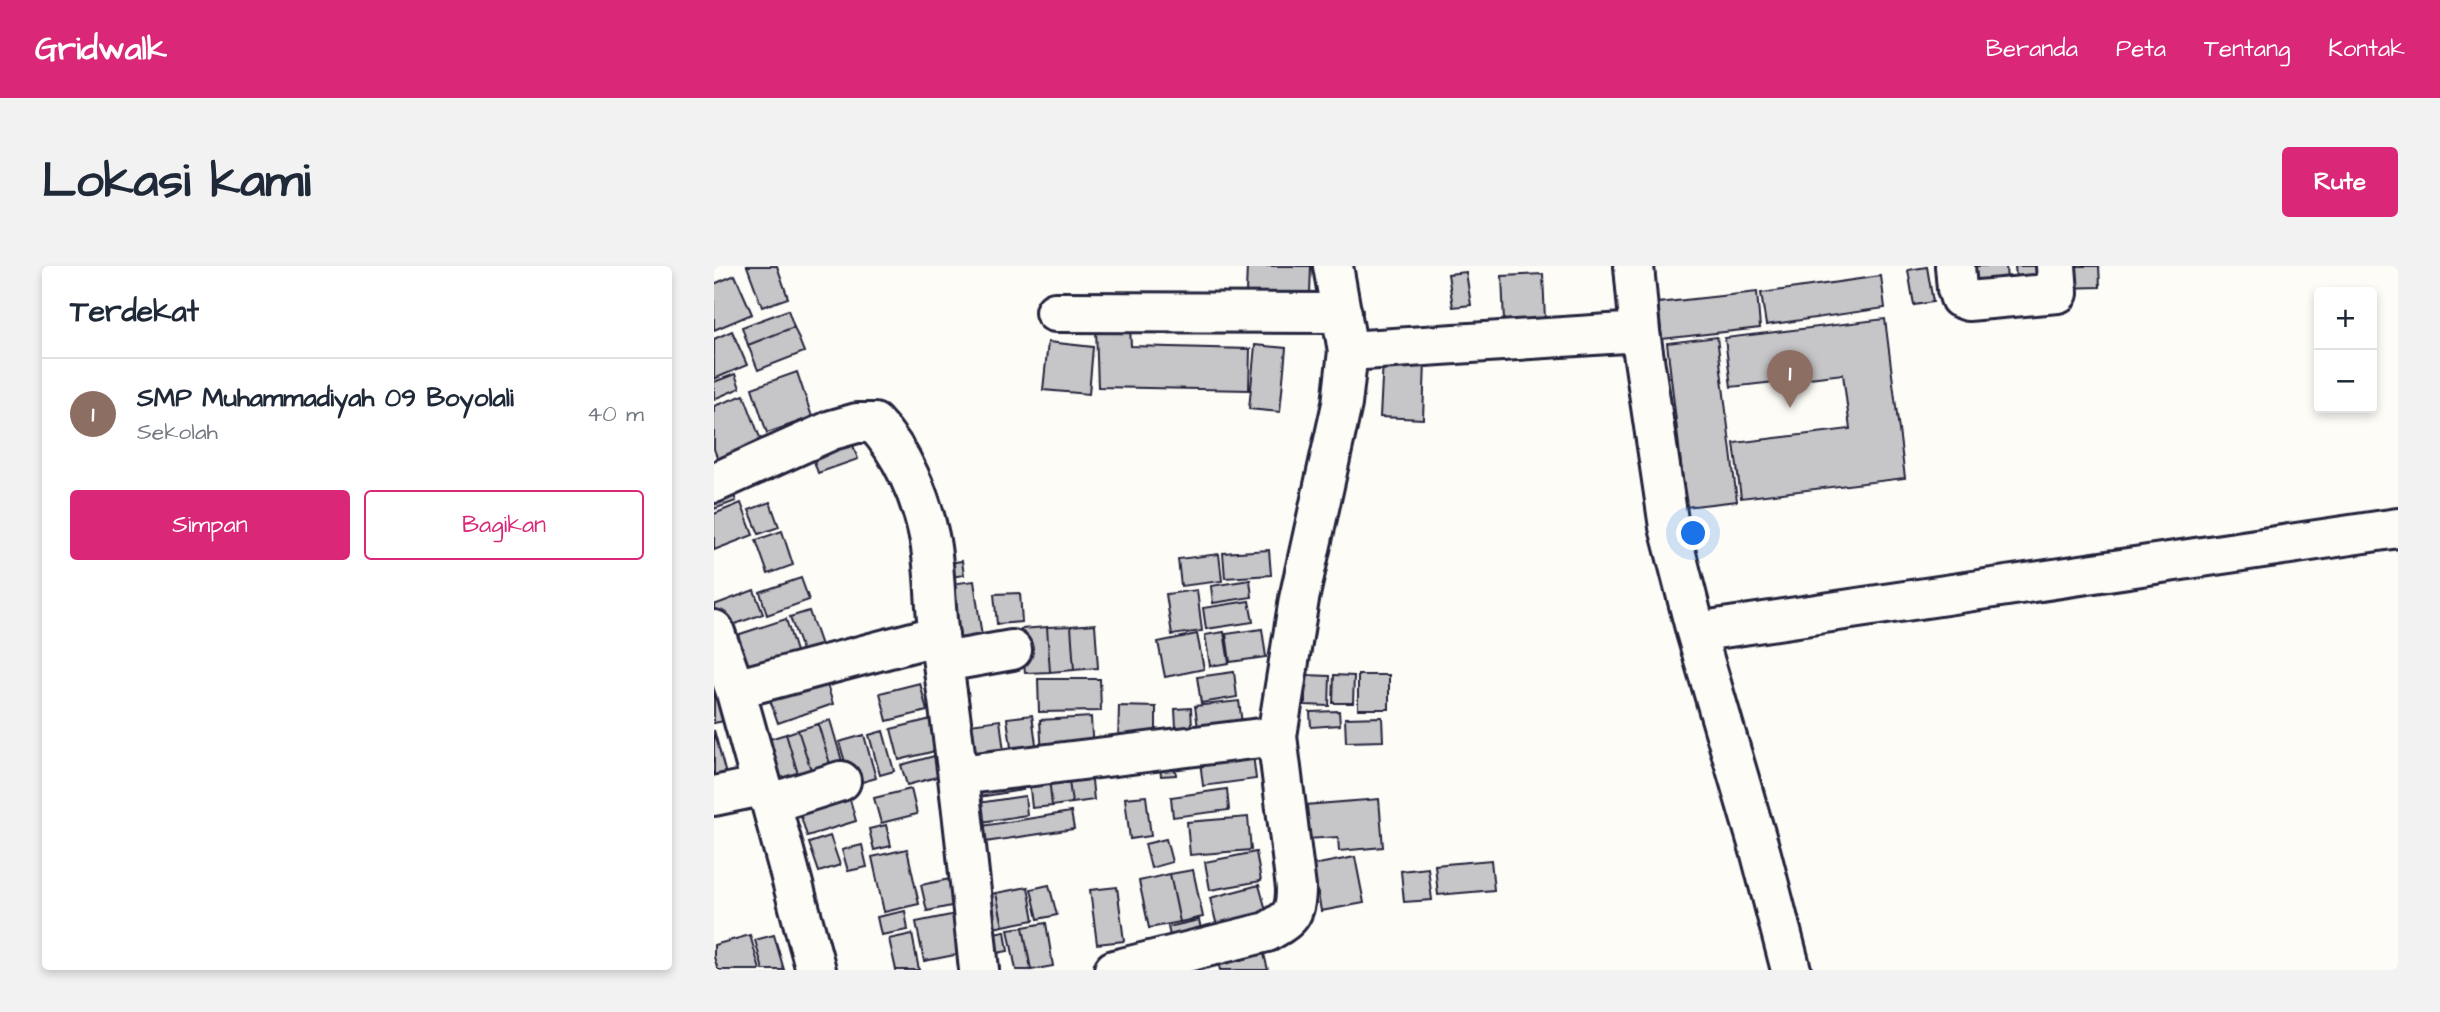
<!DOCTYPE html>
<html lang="id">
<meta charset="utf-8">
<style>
body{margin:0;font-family:"Architects Daughter",sans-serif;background:#f2f2f3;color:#1f2937}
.controls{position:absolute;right:21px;top:21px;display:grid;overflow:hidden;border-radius:7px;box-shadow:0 4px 10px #0003}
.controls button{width:63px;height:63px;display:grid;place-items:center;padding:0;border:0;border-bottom:2px solid #e0e1e3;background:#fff;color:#1f2937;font:35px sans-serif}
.you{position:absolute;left:980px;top:268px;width:24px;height:24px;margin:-18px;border:5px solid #fff;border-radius:50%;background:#1a73e8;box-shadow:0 0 0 10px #1a73e833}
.badge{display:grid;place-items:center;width:46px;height:46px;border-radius:50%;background:#db2777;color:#fff;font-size:23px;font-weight:700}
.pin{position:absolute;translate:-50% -58px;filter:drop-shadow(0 2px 4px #0008)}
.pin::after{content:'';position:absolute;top:37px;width:24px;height:21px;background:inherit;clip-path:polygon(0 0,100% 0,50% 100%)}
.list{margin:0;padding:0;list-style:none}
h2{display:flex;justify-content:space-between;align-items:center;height:91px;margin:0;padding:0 28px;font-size:30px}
h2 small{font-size:23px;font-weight:400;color:#747a83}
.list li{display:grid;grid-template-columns:46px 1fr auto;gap:21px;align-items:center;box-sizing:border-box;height:112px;padding:0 28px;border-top:2px solid #e0e1e3}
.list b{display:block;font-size:26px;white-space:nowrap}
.list p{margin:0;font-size:23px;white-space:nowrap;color:#747a83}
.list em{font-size:23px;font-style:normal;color:#747a83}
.actions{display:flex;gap:14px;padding:21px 28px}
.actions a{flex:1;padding:16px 0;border:2px solid #db2777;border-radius:7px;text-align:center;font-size:24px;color:#db2777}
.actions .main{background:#db2777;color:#fff}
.map{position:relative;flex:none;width:1684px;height:704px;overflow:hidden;border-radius:7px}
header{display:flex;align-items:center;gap:42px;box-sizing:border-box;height:98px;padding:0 35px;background:#db2777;color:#fff}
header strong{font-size:33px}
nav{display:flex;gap:38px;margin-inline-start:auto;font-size:24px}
.intro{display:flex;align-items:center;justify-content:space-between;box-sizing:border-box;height:168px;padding:0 42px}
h1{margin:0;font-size:49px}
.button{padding:18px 32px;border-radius:7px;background:#db2777;color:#fff;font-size:24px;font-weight:700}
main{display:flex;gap:42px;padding:0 42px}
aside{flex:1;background:#fff;border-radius:7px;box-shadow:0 4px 10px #0003}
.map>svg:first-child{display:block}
.building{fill:#c6c6c8;stroke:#22223b;stroke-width:2}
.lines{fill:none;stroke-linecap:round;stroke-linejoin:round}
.minor-casing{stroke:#22223b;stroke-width:44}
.minor{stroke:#fdfcf7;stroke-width:38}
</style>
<header>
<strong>Gridwalk</strong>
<nav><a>Beranda</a><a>Peta</a><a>Tentang</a><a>Kontak</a></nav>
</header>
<div class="intro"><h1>Lokasi kami</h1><a class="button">Rute</a></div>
<main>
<aside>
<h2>Terdekat<small></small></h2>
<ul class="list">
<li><span class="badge" style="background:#8d6e63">1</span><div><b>SMP Muhammadiyah 09 Boyolali</b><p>Sekolah</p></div><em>40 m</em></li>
</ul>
<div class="actions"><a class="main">Simpan</a><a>Bagikan</a></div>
</aside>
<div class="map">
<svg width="1684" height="704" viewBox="0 0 1684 704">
<rect width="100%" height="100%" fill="#fdfcf7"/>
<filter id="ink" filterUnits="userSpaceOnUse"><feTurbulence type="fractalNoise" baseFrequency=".0143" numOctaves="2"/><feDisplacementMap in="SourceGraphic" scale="14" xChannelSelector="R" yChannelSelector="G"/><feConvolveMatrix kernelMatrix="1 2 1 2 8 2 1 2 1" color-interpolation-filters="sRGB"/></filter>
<g filter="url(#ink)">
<path class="building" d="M 33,0 L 63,0 L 74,32 L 48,41 Z
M 533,0 L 597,0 L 596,28 L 532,27 Z
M 1255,0 L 1292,0 L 1293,17 L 1257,20 Z
M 1301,0 L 1334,0 L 1335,10 L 1302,13 Z
M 1346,0 L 1385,0 L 1386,21 L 1347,22 Z
M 1213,1 L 1219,36 L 1200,39 L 1194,4 Z
M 752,6 L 757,39 L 739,41 L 734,8 Z
M 829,8 L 831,54 L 790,56 L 788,10 Z
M 21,9 L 38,48 L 0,64 L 0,18 Z
M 1167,10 L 1171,42 L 1052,59 L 1047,27 Z
M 1043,26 L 1046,62 L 948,73 L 944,37 Z
M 74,44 L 80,61 L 34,79 L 28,61 Z
M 1171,53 L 1191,212 L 1027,232 L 1020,177 L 1136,163 L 1129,108 L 1017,121 L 1011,72 Z
M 80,61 L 90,86 L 44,104 L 34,79 Z
M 416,61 L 417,80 L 536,83 L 535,124 L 384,121 L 382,62 Z
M 18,65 L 33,99 L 0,113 L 0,73 Z
M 1003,71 L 1023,235 L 972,241 L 953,77 Z
M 334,76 L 379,81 L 375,128 L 329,124 Z
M 541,79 L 572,82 L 566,146 L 535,143 Z
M 669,94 L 711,95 L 709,153 L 666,151 Z
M 83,106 L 98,151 L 53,167 L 38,122 Z
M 21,108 L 26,122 L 0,133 L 0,116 Z
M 30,129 L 52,188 L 8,204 L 0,183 L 0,140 Z
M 136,171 L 144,193 L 104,207 L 97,186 Z
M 16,218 L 22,235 L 0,243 L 0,224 Z
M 56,236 L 65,261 L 45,268 L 35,244 Z
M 27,237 L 39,269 L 0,284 L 0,248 Z
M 68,265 L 79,299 L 54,308 L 42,274 Z
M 555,284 L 557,309 L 511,312 L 509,287 Z
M 505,288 L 508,315 L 467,320 L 464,293 Z
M 248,295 L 250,309 L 230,312 L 228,298 Z
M 87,312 L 95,334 L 53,349 L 46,326 Z
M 536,314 L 538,331 L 499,337 L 497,320 Z
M 260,315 L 268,371 L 234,375 L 227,319 Z
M 40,324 L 49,348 L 2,365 L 0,358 L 0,339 Z
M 483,324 L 488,365 L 458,369 L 452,328 Z
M 306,327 L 308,356 L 283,358 L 280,328 Z
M 535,335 L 539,356 L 492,363 L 489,342 Z
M 95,345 L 110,388 L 92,395 L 76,351 Z
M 72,353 L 84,392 L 30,410 L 17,371 Z
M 381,358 L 384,402 L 360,404 L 357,360 Z
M 357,360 L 360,404 L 336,406 L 333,361 Z
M 333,361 L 336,406 L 311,407 L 307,363 Z
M 548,363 L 552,391 L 516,396 L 512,368 Z
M 510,366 L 515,397 L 496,400 L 491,369 Z
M 483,368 L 490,403 L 451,411 L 444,376 Z
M 520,406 L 523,431 L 487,437 L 483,411 Z
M 110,408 L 119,438 L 64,457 L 54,428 Z
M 591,409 L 616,410 L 615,440 L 591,439 Z
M 620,409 L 640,410 L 639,437 L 619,437 Z
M 644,409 L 675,409 L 675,443 L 644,443 Z
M 324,413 L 386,413 L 387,445 L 325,446 Z
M 206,417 L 213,445 L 173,455 L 166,427 Z
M 0,423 L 2,423 L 10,455 L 0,457 Z
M 525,435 L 530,472 L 486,477 L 481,440 Z
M 405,440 L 442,441 L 442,479 L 404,478 Z
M 477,442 L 479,479 L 463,480 L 461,443 Z
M 625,445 L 626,459 L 597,461 L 596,446 Z
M 318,449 L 324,493 L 299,496 L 293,452 Z
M 377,451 L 379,489 L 328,491 L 326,454 Z
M 668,451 L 669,475 L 632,476 L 631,452 Z
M 217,453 L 225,484 L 185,494 L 177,463 Z
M 116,454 L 128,495 L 116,498 L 104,458 Z
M 286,454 L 291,494 L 253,499 L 248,459 Z
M 104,458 L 116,498 L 97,504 L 84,464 Z
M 0,464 L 14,516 L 0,519 Z
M 84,464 L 97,504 L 84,508 L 72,468 Z
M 169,465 L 180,505 L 166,509 L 155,469 Z
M 72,468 L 84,508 L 58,516 L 46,476 Z
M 150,469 L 162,512 L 138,519 L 125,476 Z
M 538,480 L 542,513 L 489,520 L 485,486 Z
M 224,489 L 230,509 L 193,519 L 187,499 Z
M 460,491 L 462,509 L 447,510 L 445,492 Z
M 377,505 L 380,534 L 358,537 L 354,508 Z
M 306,507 L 309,524 L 258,532 L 255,514 Z
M 354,508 L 358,537 L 338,540 L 335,511 Z
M 335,511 L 338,540 L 318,542 L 315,513 Z
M 132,519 L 142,555 L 93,570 L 82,534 Z
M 197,523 L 203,548 L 167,557 L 160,532 Z
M 513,523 L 515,544 L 459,551 L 457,531 Z
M 311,530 L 313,549 L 260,557 L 257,538 Z
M 432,530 L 437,570 L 416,573 L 411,532 Z
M 665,533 L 669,581 L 625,585 L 624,571 L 593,573 L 591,539 Z
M 357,546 L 360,563 L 264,577 L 262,561 Z
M 534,551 L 537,584 L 476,589 L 473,556 Z
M 172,559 L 177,580 L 160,584 L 155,563 Z
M 116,570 L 126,599 L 105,606 L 95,577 Z
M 452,573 L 458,596 L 437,602 L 431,578 Z
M 148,579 L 153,601 L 134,605 L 128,584 Z
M 193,583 L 205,638 L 170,646 L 158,591 Z
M 542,586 L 547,615 L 496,624 L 491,596 Z
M 641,591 L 650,637 L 607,645 L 599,599 Z
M 777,594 L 780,624 L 724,629 L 721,599 Z
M 714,602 L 718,634 L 690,636 L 687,605 Z
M 479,604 L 489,651 L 466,656 L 456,608 Z
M 456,608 L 466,656 L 435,662 L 425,615 Z
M 236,613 L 242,639 L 213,645 L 207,619 Z
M 335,619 L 343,649 L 324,653 L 317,623 Z
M 545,619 L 553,648 L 503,660 L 496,632 Z
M 314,621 L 320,654 L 289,660 L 282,627 Z
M 403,621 L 410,675 L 383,678 L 376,624 Z
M 282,627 L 289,660 L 270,664 L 263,631 Z
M 191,645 L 194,664 L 167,669 L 163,651 Z
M 242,648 L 251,687 L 210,695 L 202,656 Z
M 485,654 L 488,667 L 457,674 L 454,661 Z
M 332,657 L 339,700 L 317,704 L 309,661 Z
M 309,661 L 317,704 L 302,704 L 294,663 Z
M 291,665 L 294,685 L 272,689 L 269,669 Z
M 198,668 L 205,704 L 182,704 L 175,673 Z
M 36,669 L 46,704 L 4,704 L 0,691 L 0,679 Z
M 60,669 L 70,704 L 49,704 L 41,674 Z
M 549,684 L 554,704 L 506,704 L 504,696 Z"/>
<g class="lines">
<defs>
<path id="minor" d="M 920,0 L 926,66 L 955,261 L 982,366 L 1047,588 L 1077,704
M 1241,0 L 1243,23 L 1246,32 L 1254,35 L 1344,27 L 1342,0
M 341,46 L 628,47
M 634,85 L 926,66
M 0,217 L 118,164 L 143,157 L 160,157 C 188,186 207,231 215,270 C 222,303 220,338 225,371 C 242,482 254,593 265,704
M 0,364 L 21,423 L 48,520 L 57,537 L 102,704
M 982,366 L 1684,262
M 230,396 L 298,384
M 21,423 L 225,369
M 245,509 L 563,470
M 0,530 L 48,520
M 57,537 L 127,515
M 400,704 L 553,666 C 576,653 582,649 582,622 L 563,470 L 585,333 L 628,138 L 634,85 L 619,0"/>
</defs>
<use href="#minor" class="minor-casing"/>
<use href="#minor" class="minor"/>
</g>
</g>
</svg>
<div class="controls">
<button>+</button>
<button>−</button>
</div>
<div class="you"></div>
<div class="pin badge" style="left:1076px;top:142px;background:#8d6e63">1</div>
</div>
</main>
